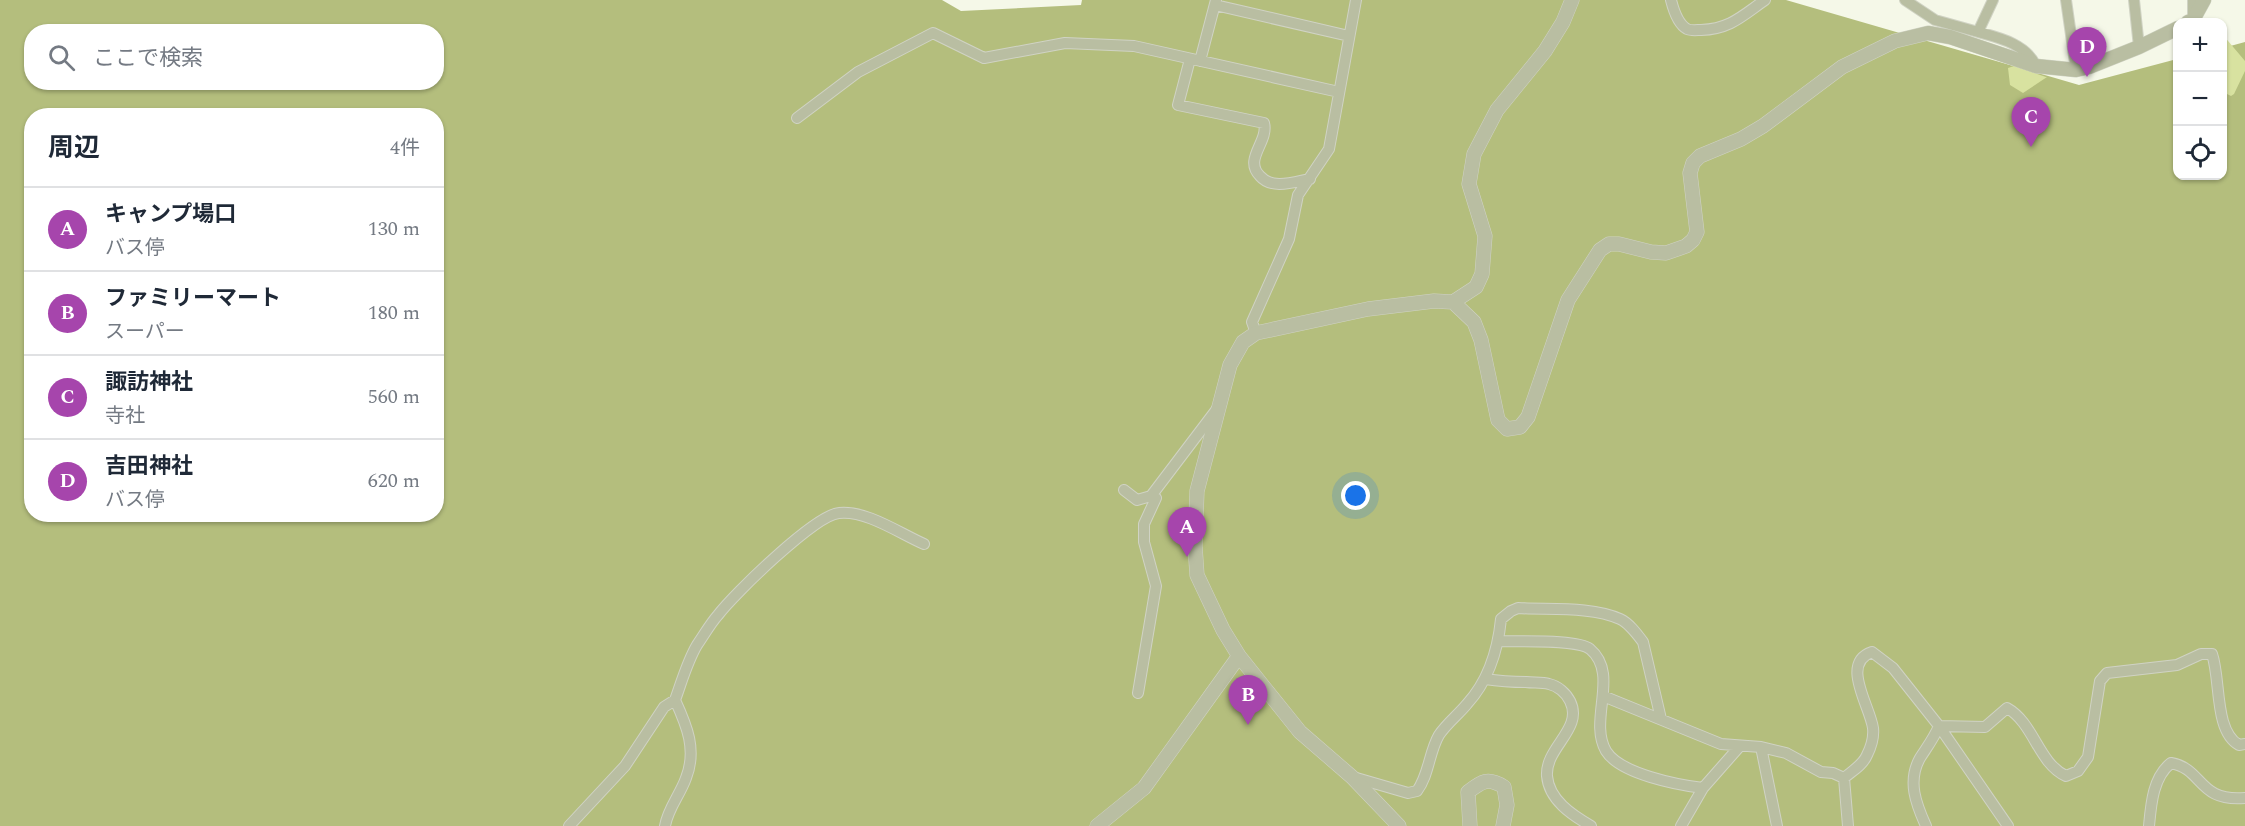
<!DOCTYPE html>
<html lang="ja">
<meta charset="utf-8">
<style>
body{margin:0;font-family:Spectral,"Noto Sans JP",serif;background:#f2f2f3;color:#1f2937}
.controls{position:absolute;right:18px;top:18px;display:grid;overflow:hidden;border-radius:12px;box-shadow:0 2px 4px #0004}
.controls button{width:54px;height:54px;display:grid;place-items:center;padding:0;border:0;border-bottom:2px solid #e0e1e3;background:#fff;color:#1f2937;font:30px sans-serif}
.you{position:absolute;left:1356px;top:496px;width:21px;height:21px;margin:-15px;border:4px solid #fff;border-radius:50%;background:#1a73e8;box-shadow:0 0 0 9px #1a73e833}
.badge{display:grid;place-items:center;width:39px;height:39px;border-radius:50%;background:#a645ac;color:#fff;font-size:20px;font-weight:700}
.pin{position:absolute;translate:-50% -50px;filter:drop-shadow(0 2px 3px #0008)}
.pin::after{content:'';position:absolute;top:32px;width:21px;height:18px;background:inherit;clip-path:polygon(0 0,100% 0,50% 100%)}
.list{margin:0;padding:0;list-style:none}
h2{display:flex;justify-content:space-between;align-items:center;height:78px;margin:0;padding:0 24px;font-size:26px}
h2 small{font-size:20px;font-weight:400;color:#747a83}
.list li{display:grid;grid-template-columns:39px 1fr auto;gap:18px;align-items:center;box-sizing:border-box;height:84px;padding:0 24px;border-top:2px solid #e0e1e3}
.list b{display:block;font-size:22px;white-space:nowrap}
.list p{margin:0;font-size:20px;white-space:nowrap;color:#747a83}
.list em{font-size:20px;font-style:normal;color:#747a83}
.icon{flex:none;width:33px;height:33px;fill:none;stroke:currentColor;stroke-width:2;stroke-linecap:round;stroke-linejoin:round}
.map{position:relative;flex:none;width:2245px;height:826px;overflow:hidden}
.search{position:absolute;background:#fff;box-shadow:0 2px 4px #0004;left:24px;top:24px;width:420px;height:66px;display:flex;align-items:center;gap:15px;box-sizing:border-box;padding:0 21px;border-radius:24px;color:#747a83;font-size:22px}
.panel{position:absolute;background:#fff;box-shadow:0 2px 4px #0004;left:24px;top:108px;width:420px;height:414px;border-radius:24px}
.map>svg:first-child{display:block}
.forest{fill:#b4be7d;fill-rule:evenodd}
.water{fill:#d8e2a0}
.lines{fill:none;stroke-linecap:round;stroke-linejoin:round}
.minor-casing{stroke:#d0d3c4;stroke-width:12}
.tertiary-casing{stroke:#d0d3c4;stroke-width:15}
.minor{stroke:#b9bea2;stroke-width:10}
.tertiary{stroke:#b9bea2;stroke-width:14}
</style>
<div class="map">
<svg width="2245" height="826" viewBox="0 0 2245 826">
<rect width="100%" height="100%" fill="#f5f8e8"/>
<path class="forest" d="M 0,0 L 942,0 L 961,11 L 1081,5 L 1082,0 L 1786,0 L 2079,85 L 2177,59 L 2178,176 L 2222,176 L 2223,48 L 2245,42 L 2245,826 L 0,826 ZM 32,32 L 436,32 L 436,82 L 32,82 ZM 32,116 L 436,116 L 436,514 L 32,514 Z"/>
<path class="water" d="M 2223,35 L 2245,61 L 2245,71 L 2234,94 L 2231,96 L 2223,92 Z
M 2014,66 L 2046,77 L 2047,77 L 2023,93 L 2010,85 L 2008,68 Z"/>
<g class="lines">
<defs>
<path id="minor" d="M 1671,0 C 1673,8 1678,24 1687,29 C 1691,31 1697,30 1701,30 C 1730,29 1742,16 1765,0
M 1905,0 L 1935,20 L 1978,32
M 1993,0 L 1978,32 C 2000,38 2026,44 2036,66
M 2066,0 L 2076,70
M 2134,0 L 2139,47
M 1215,5 L 1349,36
M 2193,20 L 2193,0
M 1190,59 L 1178,105 L 1264,123 C 1269,142 1243,159 1260,176 C 1272,190 1294,182 1310,179
M 1200,61 L 1216,0
M 797,118 L 858,72 L 933,33 L 984,58 L 1065,43 L 1134,46 L 1339,92
M 1256,333 L 1252,322 L 1289,239 L 1298,195 L 1329,149 L 1356,0
M 1124,490 L 1137,500 L 1151,496 L 1217,409
M 1499,641 C 1518,642 1577,639 1590,649 C 1620,674 1588,720 1606,751 C 1620,774 1678,785 1703,788
M 1485,679 C 1498,681 1512,682 1526,682 C 1533,683 1542,682 1549,684 C 1558,686 1566,693 1570,701 C 1584,729 1545,747 1547,776 C 1549,800 1572,815 1591,826
M 1138,693 L 1156,586 L 1144,542 L 1144,524 L 1156,498 L 1151,496
M 1603,696 L 1721,744 L 1761,747 L 1786,753 L 1821,772 L 1833,773 L 1844,778
M 1939,726 L 1985,727 L 2007,708 C 2034,723 2038,763 2066,776 L 2078,771 L 2088,757 L 2100,681 L 2107,673 L 2177,665 L 2201,654 L 2212,654 C 2221,680 2214,731 2239,745 L 2245,744
M 1761,747 L 1777,826
M 1353,777 L 1408,793 L 1417,791 C 1429,775 1429,752 1439,735 C 1447,723 1458,715 1467,704 C 1488,681 1498,649 1501,619 L 1511,611 L 1518,608 C 1548,610 1592,606 1620,619 C 1629,623 1637,634 1643,642 L 1661,719
M 1844,778 C 1852,771 1863,765 1867,755 C 1871,747 1874,737 1873,728 C 1870,706 1840,663 1872,652 L 1893,668 L 1939,726 L 2008,826
M 1844,778 L 1848,826
M 569,826 L 625,766 L 664,707 L 675,700 C 682,681 687,662 697,645 C 704,635 710,624 718,615 C 734,594 815,515 839,513 C 866,510 899,533 924,544
M 665,826 C 668,808 680,795 686,778 C 697,750 687,726 675,700
M 1681,826 L 1703,788 L 1740,746
M 1926,826 C 1916,804 1907,781 1920,758 C 1927,747 1934,738 1939,726
M 2149,826 C 2151,804 2153,777 2171,763 C 2204,769 2197,802 2245,798"/>
<path id="tertiary" d="M 2188,22 L 2193,20 L 2204,0
M 1453,302 L 1474,322 L 1481,340 L 1498,420 L 1507,429 L 1520,427 L 1528,417 L 1568,300 L 1600,250 L 1609,244 L 1619,244 L 1651,252 L 1666,253 L 1686,246 L 1693,240 L 1697,232 L 1690,173 L 1693,163 L 1700,156 L 1741,139 L 1763,126 L 1842,67 L 1895,41 L 1928,33 L 1950,37 L 2036,66 L 2076,70 L 2089,67 L 2139,47 L 2178,28
M 1097,826 L 1144,788 L 1239,656
M 1399,826 L 1352,777 L 1300,732 L 1239,656 L 1223,630 L 1197,575 L 1195,546 L 1197,491 L 1230,365 L 1243,342 L 1256,333 L 1368,309 L 1434,301 L 1453,302 L 1476,287 L 1482,274 L 1485,236 L 1469,184 L 1474,154 L 1497,110 L 1545,51 L 1563,22 L 1572,0
M 1470,826 L 1468,792 C 1482,781 1488,777 1504,787 L 1507,805 L 1503,826"/>
</defs>
<use href="#minor" class="minor-casing"/>
<use href="#tertiary" class="tertiary-casing"/>
<use href="#minor" class="minor"/>
<use href="#tertiary" class="tertiary"/>
</g>
</svg>
<div class="controls">
<button>+</button>
<button>−</button>
<button><svg class="icon" aria-label="locate" viewBox="0 0 24 24"><circle cx="12" cy="12" r="6"/><path d="M12 2v4M12 18v4M2 12h4M18 12h4"/></svg></button>
</div>
<div class="you"></div>
<div class="pin badge" style="left:1187px;top:557px">A</div>
<div class="pin badge" style="left:1248px;top:725px">B</div>
<div class="pin badge" style="left:2031px;top:147px">C</div>
<div class="pin badge" style="left:2087px;top:77px">D</div>
<div class="search"><svg class="icon" aria-label="search" viewBox="0 0 24 24"><circle cx="10" cy="10" r="6"/><path d="M15 15l6 6"/></svg>ここで検索</div>
<section class="panel">
<h2>周辺<small>4件</small></h2>
<ul class="list">
<li><span class="badge">A</span><div><b>キャンプ場口</b><p>バス停</p></div><em>130 m</em></li>
<li><span class="badge">B</span><div><b>ファミリーマート</b><p>スーパー</p></div><em>180 m</em></li>
<li><span class="badge">C</span><div><b>諏訪神社</b><p>寺社</p></div><em>560 m</em></li>
<li><span class="badge">D</span><div><b>吉田神社</b><p>バス停</p></div><em>620 m</em></li>
</ul>
</section>
</div>
